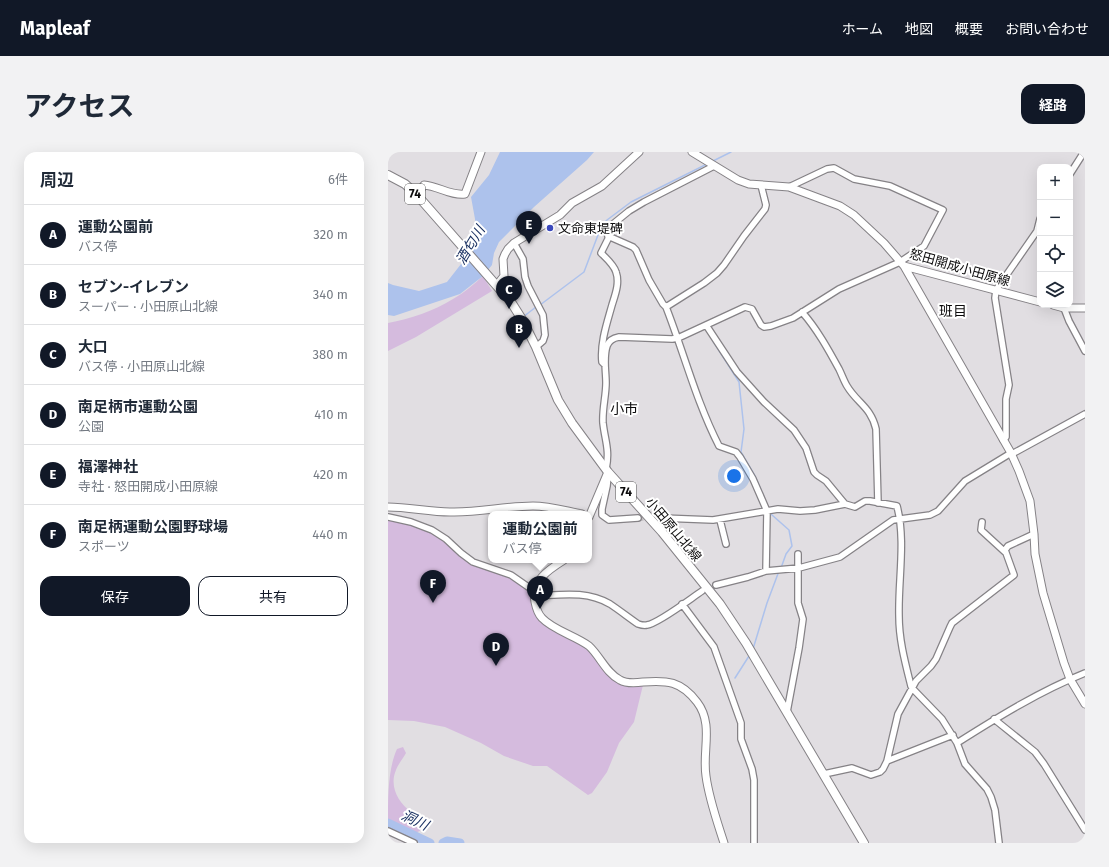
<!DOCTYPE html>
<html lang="ja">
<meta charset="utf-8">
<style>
body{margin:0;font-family:"Fira Sans","Noto Sans JP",sans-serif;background:#f2f2f3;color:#1f2937}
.controls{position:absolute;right:12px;top:12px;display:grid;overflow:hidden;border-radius:8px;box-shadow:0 4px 16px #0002}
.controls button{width:36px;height:36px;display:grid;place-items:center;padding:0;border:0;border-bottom:1px solid #e0e1e3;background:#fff;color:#1f2937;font:20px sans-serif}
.you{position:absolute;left:346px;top:324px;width:14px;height:14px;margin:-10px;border:3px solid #fff;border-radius:50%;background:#1a73e8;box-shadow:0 0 0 6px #1a73e833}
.badge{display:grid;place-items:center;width:26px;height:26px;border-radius:50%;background:#111827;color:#fff;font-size:13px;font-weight:700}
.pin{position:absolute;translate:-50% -33px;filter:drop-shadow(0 1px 2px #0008)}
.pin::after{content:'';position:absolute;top:21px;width:14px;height:12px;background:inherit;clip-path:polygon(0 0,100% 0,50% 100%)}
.popup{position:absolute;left:100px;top:359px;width:104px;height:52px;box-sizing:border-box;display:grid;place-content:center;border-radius:8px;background:#fff;filter:drop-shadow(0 1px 3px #0005);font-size:13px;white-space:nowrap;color:#747a83}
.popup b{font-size:15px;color:#1f2937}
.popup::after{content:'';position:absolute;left:50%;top:100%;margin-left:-8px;border:8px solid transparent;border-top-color:#fff}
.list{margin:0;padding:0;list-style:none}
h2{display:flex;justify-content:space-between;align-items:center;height:52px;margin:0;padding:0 16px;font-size:17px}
h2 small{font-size:13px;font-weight:400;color:#747a83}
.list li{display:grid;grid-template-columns:26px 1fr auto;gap:12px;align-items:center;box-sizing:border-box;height:60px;padding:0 16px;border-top:1px solid #e0e1e3}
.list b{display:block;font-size:15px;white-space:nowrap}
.list p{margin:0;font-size:13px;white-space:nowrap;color:#747a83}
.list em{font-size:13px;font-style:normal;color:#747a83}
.actions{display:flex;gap:8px;padding:12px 16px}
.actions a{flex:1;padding:9px 0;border:1px solid #111827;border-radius:12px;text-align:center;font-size:14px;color:#111827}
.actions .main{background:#111827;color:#fff}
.icon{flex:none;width:22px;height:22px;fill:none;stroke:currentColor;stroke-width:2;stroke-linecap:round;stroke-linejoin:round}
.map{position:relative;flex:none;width:697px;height:691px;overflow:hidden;border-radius:12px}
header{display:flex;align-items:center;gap:24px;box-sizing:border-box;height:56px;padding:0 20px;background:#111827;color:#fff}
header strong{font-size:19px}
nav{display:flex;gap:22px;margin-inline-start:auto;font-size:14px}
.intro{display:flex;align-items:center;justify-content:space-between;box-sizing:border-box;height:96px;padding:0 24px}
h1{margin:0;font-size:28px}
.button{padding:10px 18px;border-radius:12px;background:#111827;color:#fff;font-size:14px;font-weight:700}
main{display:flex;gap:24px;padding:0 24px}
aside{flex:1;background:#fff;border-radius:12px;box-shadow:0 4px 16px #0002}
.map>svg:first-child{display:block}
.green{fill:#d5bbde}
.water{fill:#adc2ec}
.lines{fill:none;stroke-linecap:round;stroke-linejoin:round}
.stream{stroke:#adc2ec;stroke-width:1.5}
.river{stroke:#adc2ec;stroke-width:9}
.street-tunnel{stroke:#c1bec2;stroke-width:5.5;stroke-dasharray:5.5 3;stroke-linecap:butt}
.street-casing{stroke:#858286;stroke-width:8}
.secondary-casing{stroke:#858286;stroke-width:9}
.primary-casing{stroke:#858286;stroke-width:10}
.street{stroke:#fff;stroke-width:5.5}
.secondary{stroke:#fff;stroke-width:7}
.primary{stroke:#fff;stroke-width:8}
.poi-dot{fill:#3a48bb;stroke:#fff;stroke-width:1.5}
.labels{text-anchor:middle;stroke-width:4;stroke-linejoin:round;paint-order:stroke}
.shield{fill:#fff;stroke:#555455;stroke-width:1}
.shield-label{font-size:12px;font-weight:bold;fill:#0c0b0c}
.poi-label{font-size:13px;fill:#0c0b0c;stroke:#fff;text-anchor:start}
.street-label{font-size:13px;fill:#0c0b0c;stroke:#fff}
.water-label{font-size:14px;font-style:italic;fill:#162d5f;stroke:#fff}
.neighbourhood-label{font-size:14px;fill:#0c0b0c;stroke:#fff}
</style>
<header>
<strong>Mapleaf</strong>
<nav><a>ホーム</a><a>地図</a><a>概要</a><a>お問い合わせ</a></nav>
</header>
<div class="intro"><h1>アクセス</h1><a class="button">経路</a></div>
<main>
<aside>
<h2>周辺<small>6件</small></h2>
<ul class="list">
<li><span class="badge">A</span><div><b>運動公園前</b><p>バス停</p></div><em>320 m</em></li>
<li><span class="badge">B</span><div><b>セブン-イレブン</b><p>スーパー · 小田原山北線</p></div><em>340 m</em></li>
<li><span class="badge">C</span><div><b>大口</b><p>バス停 · 小田原山北線</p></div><em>380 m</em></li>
<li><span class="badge">D</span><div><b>南足柄市運動公園</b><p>公園</p></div><em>410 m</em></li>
<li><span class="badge">E</span><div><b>福澤神社</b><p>寺社 · 怒田開成小田原線</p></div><em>420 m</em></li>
<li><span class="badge">F</span><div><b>南足柄運動公園野球場</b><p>スポーツ</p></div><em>440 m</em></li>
</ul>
<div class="actions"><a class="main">保存</a><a>共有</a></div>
</aside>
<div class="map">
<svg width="697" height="691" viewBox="0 0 697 691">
<rect width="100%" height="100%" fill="#e1dee2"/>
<path class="green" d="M 95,124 L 104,139 L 28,185 L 0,199 L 0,171 C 22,167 46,159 65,147 C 76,141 86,132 95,124 Z
M 0,366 L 33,375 L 51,383 L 78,408 L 117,422 L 141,439 L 143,448 L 148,461 L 203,499 L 228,530 C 236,534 246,535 255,533 L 246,570 L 231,591 L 219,620 L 204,641 L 200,643 L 159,614 L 145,614 L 116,604 L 93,591 L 57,575 L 26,569 L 0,568 Z
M 15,595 L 18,601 C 15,607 10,612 8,618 C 1,634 10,650 23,660 C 29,665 35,667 38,675 L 28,681 L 0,668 C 0,644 0,617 9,597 Z"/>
<path class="water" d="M 112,0 L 206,0 L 199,8 L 146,55 L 111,90 L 106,101 L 104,113 L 95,124 L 72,142 L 6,164 L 0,163 L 0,131 L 5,133 L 31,139 L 59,130 L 91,89 L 83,45 L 101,23 Z"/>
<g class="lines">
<path class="stream" d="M 325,9 L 343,0
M 152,153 L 196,120 L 213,75 L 219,68 L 243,50 L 319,12
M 135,165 L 148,155
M 124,173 L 131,168
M 325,189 L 351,230 L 356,277 L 353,300 L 367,324 L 376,345
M 382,359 L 384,363 L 401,378 L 404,394 L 398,402 L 393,416
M 365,497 L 379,451 L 391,419
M 347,526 L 361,504"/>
<path class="river" d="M 0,671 L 42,691
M 55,691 L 59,689 L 72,691"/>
<path class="street-tunnel" d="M 250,366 L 274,366"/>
<defs>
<path id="street" d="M 682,22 L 696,0
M 220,84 L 245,95 L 248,98 L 261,128 L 275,152 L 278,155 C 296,201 308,249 331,294 L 348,300 L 352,305 L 365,327 L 379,359 L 378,419
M 126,91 L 135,107 L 137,125 L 140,134 L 155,163 L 157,183 L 155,189 L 148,195
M 278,155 L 316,131 L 329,121 L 336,113 L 356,84 L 377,57 L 378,53 L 373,33
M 676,156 L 681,169 L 697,199
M 414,160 C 429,177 440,197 451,217 C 454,223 456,229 459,234 C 469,251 483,255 488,277 L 490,351
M 318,173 L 349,220 L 376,250 L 406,278 L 418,296 L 426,320 L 429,323 L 438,329 L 457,352 L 467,355 L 477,349 L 482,349 L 509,354 C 518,389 510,428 511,464 C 511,488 517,510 523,534 L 524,536 L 554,567 L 569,591 L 577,612 L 599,637 L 603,645 L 607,658 L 611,691
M 217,213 L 214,210 C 212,191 219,171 224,153 C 227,143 232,131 228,120 C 226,113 218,106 213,101 L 220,87 L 221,77 L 225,72 L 241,59 L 256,50 L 326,14
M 615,288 L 618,285 L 618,247 L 621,233 L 607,146 L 608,138 L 649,79 L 652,67
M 624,302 L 697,262
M 218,317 C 222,298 217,289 215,271 C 214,258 218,244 218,231 C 218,218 215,206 219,194 C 221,188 225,186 231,185 L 284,187 L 290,186 L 357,155 L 364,157 L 373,173 L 376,175 L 383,174 L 405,166 L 451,137 L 512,110 L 536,94 L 555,58 L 502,34 L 466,27 L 446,16 L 439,17 L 401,35
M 220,324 L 219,334 L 214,357 L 214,363 L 221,368 L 250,366
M 0,365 L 23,370 L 44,378 L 58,387 L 73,401 L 85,410 L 123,423 L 146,439
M 274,366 L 325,368 L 390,357 L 412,359 L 427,358 L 457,352
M 332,368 L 338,392
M 594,370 L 593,378 L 617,400
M 328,433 L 360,425 L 378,419 L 411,416 L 452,405 L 505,368 L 542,363 L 550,359 L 577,329 L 623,301
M 146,444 C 172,443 198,438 222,452 C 231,458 240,465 250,472 C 253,473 256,474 259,473 C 271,471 302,447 314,439
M 294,452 L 326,495 L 353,571 L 353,587 L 364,617 L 366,628 L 366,691
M 399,560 L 411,496 L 415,467 L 410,451 L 410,402
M 606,567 L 647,600 L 656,612 L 697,678
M 569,591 C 610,565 652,539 697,521
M 499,609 L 565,583
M 436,622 L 464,616 L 483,623 L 492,620 L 495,617 L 499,609 L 510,562 L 528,529 L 543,514 L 548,507 L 562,475 L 564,471 L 626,423 L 617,398 L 620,394 L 646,382
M 0,679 L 26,691"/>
<path id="secondary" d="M 304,0 L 350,28 L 361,32 L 401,35 L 452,54 L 466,63 L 496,91 L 516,114 L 652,150
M 29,43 L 36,33 C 50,34 63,44 77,42 L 93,0
M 516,114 L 623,301 L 631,319 L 642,349 L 646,382 L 647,402 L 655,441 L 676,511 L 682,527 L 697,552
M 109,133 L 116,124 L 115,107 L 117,102 L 120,97 L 126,91 L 172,63 L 184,51 L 214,34 L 251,0
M 665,153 L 676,156 L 697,156
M 0,355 C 21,355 41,360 62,360 C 90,361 117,354 145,354 C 161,354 178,359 194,362
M 201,365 L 220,320
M 176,408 C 160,418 143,429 147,450 C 148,455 150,462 154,466 C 165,478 188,484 201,494 C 212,504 218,521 232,528 C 239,532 248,531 255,530 C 279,528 293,529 309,550 C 326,572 314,599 318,624 C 321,647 329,669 336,691"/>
<path id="primary" d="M 0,23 L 17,32 L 29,43 L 123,150 L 135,169 L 148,195 L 170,248 L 184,271 L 220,320 L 274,380 L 332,452 L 358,491 L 476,691"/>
</defs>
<use href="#street" class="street-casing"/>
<use href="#secondary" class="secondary-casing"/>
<use href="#primary" class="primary-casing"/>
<use href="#street" class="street"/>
<use href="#secondary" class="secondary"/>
<use href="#primary" class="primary"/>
</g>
<circle class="poi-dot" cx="162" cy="76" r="4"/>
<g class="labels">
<g class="shield">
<rect x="17" y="32" width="20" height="20" rx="3"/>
<rect x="228" y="330" width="20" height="20" rx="3"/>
</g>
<g class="shield-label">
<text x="27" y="46">74</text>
<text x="238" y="344">74</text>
</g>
<g class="poi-label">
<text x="170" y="81">文命東堤碑</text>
</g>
<g class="street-label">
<text transform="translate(572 115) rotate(16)" y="5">怒田開成小田原線</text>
<text transform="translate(286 377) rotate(50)" y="5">小田原山北線</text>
</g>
<g class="water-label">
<text transform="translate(82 93) rotate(-59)" y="5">酒匂川</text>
<text transform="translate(27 668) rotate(25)" y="5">洞川</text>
</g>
<g class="neighbourhood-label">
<text x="565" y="164">班目</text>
<text x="236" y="262">小市</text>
</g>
</g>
</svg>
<div class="controls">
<button>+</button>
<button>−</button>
<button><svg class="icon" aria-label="locate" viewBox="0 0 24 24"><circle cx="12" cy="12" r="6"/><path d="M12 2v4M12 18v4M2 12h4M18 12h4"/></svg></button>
<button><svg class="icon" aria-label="layers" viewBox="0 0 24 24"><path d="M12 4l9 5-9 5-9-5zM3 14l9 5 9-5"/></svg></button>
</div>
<div class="you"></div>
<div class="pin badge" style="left:152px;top:457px">A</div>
<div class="popup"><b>運動公園前</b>バス停</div>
<div class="pin badge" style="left:131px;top:196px">B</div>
<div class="pin badge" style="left:121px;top:157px">C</div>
<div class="pin badge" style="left:108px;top:514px">D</div>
<div class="pin badge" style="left:141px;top:92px">E</div>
<div class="pin badge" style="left:45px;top:451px">F</div>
</div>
</main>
